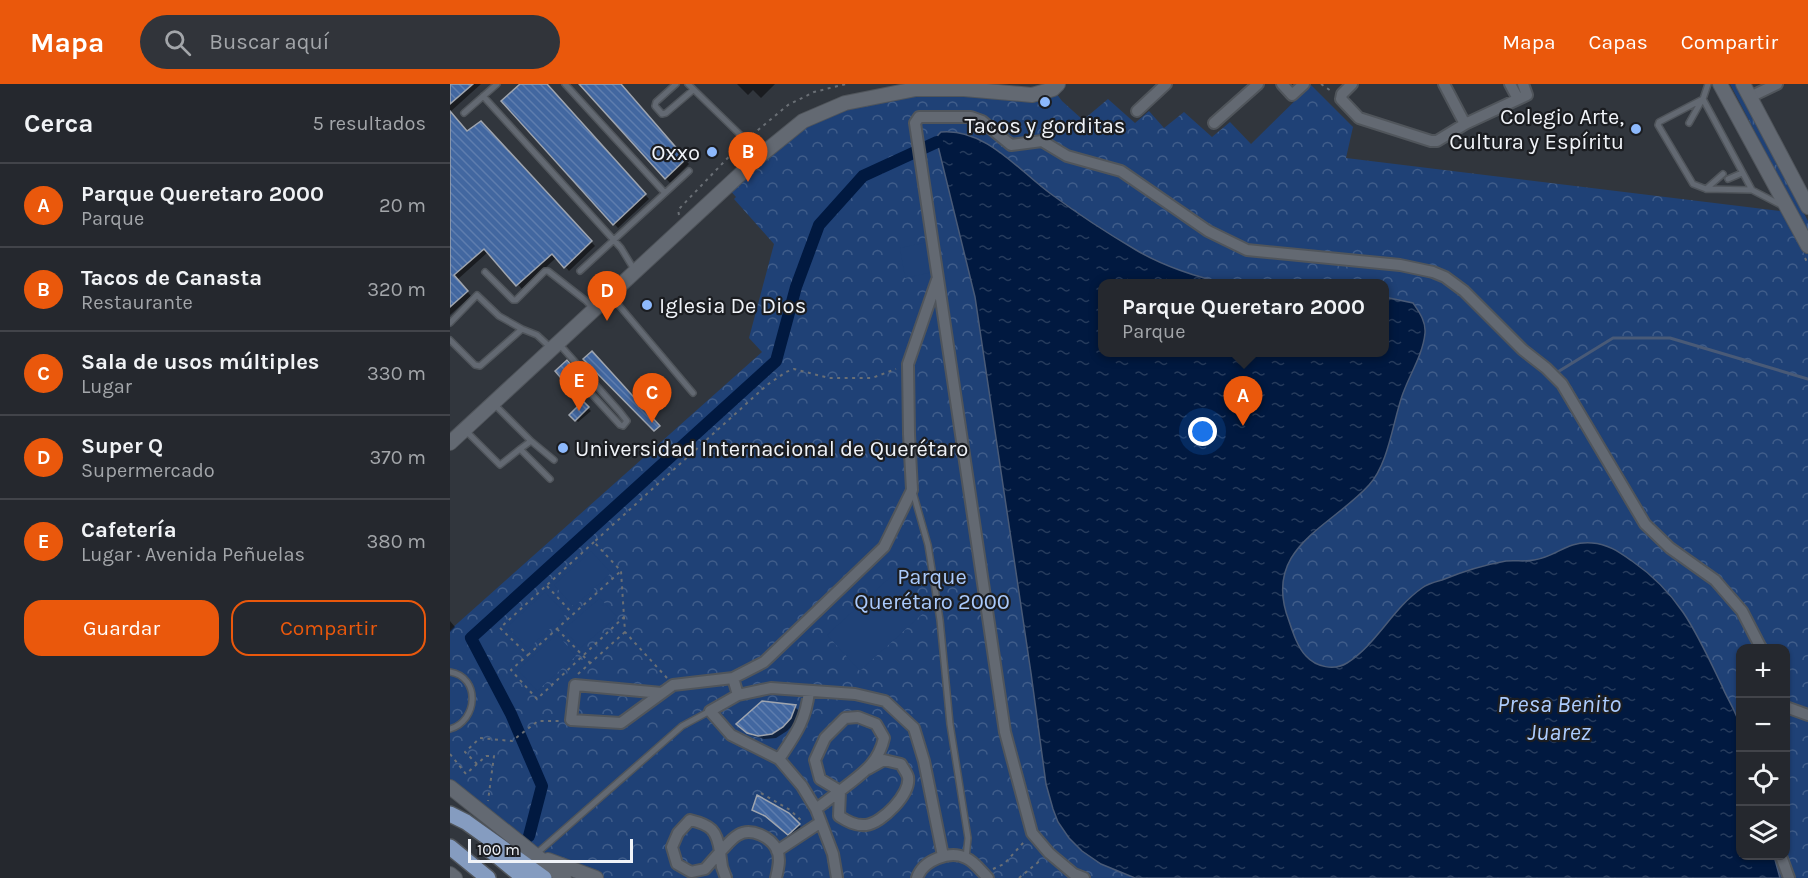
<!DOCTYPE html>
<html lang="es">
<meta charset="utf-8">
<style>
body{margin:0;font-family:Karla,sans-serif;background:#31343a;color:#f1f3f6}
.controls{position:absolute;right:18px;bottom:18px;display:grid;overflow:hidden;border-radius:12px;box-shadow:0 2px 4px #0004}
.controls button{width:54px;height:54px;display:grid;place-items:center;padding:0;border:0;border-bottom:2px solid #42444a;background:#25282e;color:#f1f3f6;font:30px sans-serif}
.scale{position:absolute;left:18px;bottom:15px;width:165px;box-sizing:border-box;padding-left:6px;border:3px solid #f0f3f8;border-top:0;font-size:16px;line-height:21px;white-space:nowrap;color:#f0f3f8;-webkit-text-stroke:4px #1b1d21;paint-order:stroke}
.you{position:absolute;left:753px;top:348px;width:21px;height:21px;margin:-15px;border:4px solid #fff;border-radius:50%;background:#1a73e8;box-shadow:0 0 0 9px #1a73e833}
.badge{display:grid;place-items:center;width:39px;height:39px;border-radius:50%;background:#ea580c;color:#fff;font-size:20px;font-weight:700}
.pin{position:absolute;translate:-50% -50px;filter:drop-shadow(0 2px 3px #0008)}
.pin::after{content:'';position:absolute;top:32px;width:21px;height:18px;background:inherit;clip-path:polygon(0 0,100% 0,50% 100%)}
.popup{position:absolute;left:648px;top:195px;width:291px;height:78px;box-sizing:border-box;display:grid;place-content:center;border-radius:12px;background:#25282e;filter:drop-shadow(0 2px 4px #0005);font-size:20px;white-space:nowrap;color:#a3a6aa}
.popup b{font-size:22px;color:#f1f3f6}
.popup::after{content:'';position:absolute;left:50%;top:100%;margin-left:-12px;border:12px solid transparent;border-top-color:#25282e}
.list{margin:0;padding:0;list-style:none}
h2{display:flex;justify-content:space-between;align-items:center;height:78px;margin:0;padding:0 24px;font-size:26px}
h2 small{font-size:20px;font-weight:400;color:#a3a6aa}
.list li{display:grid;grid-template-columns:39px 1fr auto;gap:18px;align-items:center;box-sizing:border-box;height:84px;padding:0 24px;border-top:2px solid #42444a}
.list b{display:block;font-size:22px;white-space:nowrap}
.list p{margin:0;font-size:20px;white-space:nowrap;color:#a3a6aa}
.list em{font-size:20px;font-style:normal;color:#a3a6aa}
.actions{display:flex;gap:12px;padding:18px 24px}
.actions a{flex:1;padding:14px 0;border:2px solid #ea580c;border-radius:18px;text-align:center;font-size:21px;color:#ea580c}
.actions .main{background:#ea580c;color:#fff}
.icon{flex:none;width:33px;height:33px;fill:none;stroke:currentColor;stroke-width:2;stroke-linecap:round;stroke-linejoin:round}
.map{position:relative;flex:none;width:1358px;height:794px;overflow:hidden}
header{display:flex;align-items:center;gap:36px;box-sizing:border-box;height:84px;padding:0 30px;background:#ea580c;color:#fff}
header strong{font-size:28px}
nav{display:flex;gap:33px;margin-inline-start:auto;font-size:21px}
.search{width:420px;height:54px;background:#31343a;display:flex;align-items:center;gap:15px;box-sizing:border-box;padding:0 21px;border-radius:33px;color:#a3a6aa;font-size:22px}
main{display:flex}
aside{flex:1;background:#25282e}
.map>svg:first-child{display:block}
.grass{fill:url(#grass-tufts)}
.forest{fill:url(#forest-crowns);fill-rule:evenodd}
.garden{fill:#1f4176}
.water{fill:url(#water-ripples);stroke:#495a77;stroke-width:1.5}
.shadow{fill:#0007}
.lines{fill:none;stroke-linecap:round;stroke-linejoin:round}
.stream{stroke:#495a77;stroke-width:3}
.canal{stroke:#011940;stroke-width:12}
.building{fill:url(#building-back-hatch);stroke:#9fa5af;stroke-width:1.5}
.lane-casing{stroke:#50555b;stroke-width:8}
.street-casing{stroke:#50555b;stroke-width:14}
.secondary-casing{stroke:#50555b;stroke-width:16}
.primary-casing{stroke:#50555b;stroke-width:18}
.path{stroke:#6a6f75;stroke-width:2;stroke-dasharray:3 4.5;stroke-linecap:butt}
.lane{stroke:#636972;stroke-width:5}
.street{stroke:#636972;stroke-width:10}
.secondary{stroke:#636972;stroke-width:14}
.primary{stroke:#859cc0;stroke-width:15}
.poi-dot{fill:#8db9fc;stroke:#1b1d21;stroke-width:2}
.labels{text-anchor:middle;stroke-width:4.5;stroke-linejoin:round;paint-order:stroke}
.poi-label{font-size:22px;fill:#f0f3f8;stroke:#1b1d21;text-anchor:end}
.park-label{font-size:22px;fill:#aacafc;stroke:#1b1d21}
.water-label{font-size:24px;font-style:italic;fill:#acccfe;stroke:#1b1d21}
</style>
<header>
<strong>Mapa</strong>
<div class="search"><svg class="icon" aria-label="search" viewBox="0 0 24 24"><circle cx="10" cy="10" r="6"/><path d="M15 15l6 6"/></svg>Buscar aquí</div>
<nav><a>Mapa</a><a>Capas</a><a>Compartir</a></nav>
</header>
<main>
<aside>
<h2>Cerca<small>5 resultados</small></h2>
<ul class="list">
<li><span class="badge">A</span><div><b>Parque Queretaro 2000</b><p>Parque</p></div><em>20 m</em></li>
<li><span class="badge">B</span><div><b>Tacos de Canasta</b><p>Restaurante</p></div><em>320 m</em></li>
<li><span class="badge">C</span><div><b>Sala de usos múltiples</b><p>Lugar</p></div><em>330 m</em></li>
<li><span class="badge">D</span><div><b>Super Q</b><p>Supermercado</p></div><em>370 m</em></li>
<li><span class="badge">E</span><div><b>Cafetería</b><p>Lugar · Avenida Peñuelas</p></div><em>380 m</em></li>
</ul>
<div class="actions"><a class="main">Guardar</a><a>Compartir</a></div>
</aside>
<div class="map">
<svg width="1358" height="794" viewBox="0 0 1358 794">
<defs>
<pattern id="grass-tufts" width="24" height="20" patternUnits="userSpaceOnUse" patternTransform="scale(1.5)"><rect width="24" height="20" fill="#1f4176"/><path d="M3 7l-1-3M5 7V3M7 7l1-3M15 17l-1-3M17 17v-4M19 17l1-3" fill="none" stroke="#405d8a"/></pattern>
<pattern id="forest-crowns" width="20" height="18" patternUnits="userSpaceOnUse" patternTransform="scale(1.5)"><rect width="20" height="18" fill="#1f4176"/><path d="M2 6a3 3 0 1 1 6 0M12 15a3 3 0 1 1 6 0" fill="none" stroke="#405d8a"/></pattern>
<pattern id="water-ripples" width="26" height="14" patternUnits="userSpaceOnUse" patternTransform="scale(1.5)"><rect width="26" height="14" fill="#011940"/><path d="M2 4q2-2 4 0t4 0M15 11q2-2 4 0t4 0" fill="none" stroke="#263b5c"/></pattern>
<pattern id="building-back-hatch" width="6" height="6" patternUnits="userSpaceOnUse" patternTransform="scale(1.5)"><rect width="6" height="6" fill="#4267a0"/><path d="M-1 5l2 2M0 0l6 6M5-1l2 2" fill="none" stroke="#5e7dae"/></pattern>
</defs>
<rect width="100%" height="100%" fill="#31363d"/>
<path class="grass" d="M 1280,0 L 1285,0 L 1358,137 L 1358,149 Z"/>
<path class="forest" d="M 861,1 L 903,43 L 896,74 L 1339,128 L 1358,163 L 1358,794 L 126,794 L 0,703 L 0,546 L 312,268 L 299,254 L 324,160 L 284,115 L 286,113 L 277,103 L 309,69 L 395,19 L 466,5 L 581,11 L 603,5 L 612,17 L 633,36 L 658,15 L 685,39 L 699,27 L 714,44 L 734,28 L 762,53 L 780,38 L 801,60 ZM 652,200 L 934,200 L 934,268 L 652,268 ZM 1290,564 L 1336,564 L 1336,772 L 1290,772 Z"/>
<path class="garden" d="M 478,158 L 483,188 L 455,194 L 450,164 Z
M 141,467 L 161,489 L 124,523 L 104,501 Z
M 447,487 L 480,523 L 410,587 L 377,551 Z
M 95,508 L 116,530 L 78,565 L 57,543 Z
M 150,514 L 167,533 L 130,564 L 114,545 Z
M 107,550 L 126,572 L 87,607 L 68,586 Z"/>
<path class="water" d="M 491,48 C 536,44 569,87 601,110 C 628,130 657,149 686,166 C 711,181 748,194 776,199 L 652,200 L 652,268 L 934,268 L 934,213 L 963,219 C 969,228 976,237 975,249 C 973,271 959,291 952,312 C 943,338 938,381 919,401 C 880,444 811,464 839,537 C 843,549 848,564 856,572 C 866,583 884,587 897,579 C 927,560 942,525 972,504 C 977,500 985,498 992,496 C 1014,487 1033,481 1056,477 C 1066,476 1075,478 1084,476 C 1107,473 1115,457 1142,459 C 1158,460 1169,468 1182,477 C 1231,511 1247,550 1272,602 C 1277,615 1288,630 1290,643 C 1292,655 1290,669 1290,682 C 1290,712 1290,742 1290,772 L 1324,772 L 1330,794 L 685,794 L 651,780 L 632,767 L 619,754 L 608,738 L 603,725 L 596,700 L 581,589 L 525,213 L 487,58 L 488,51 Z"/>
<path class="shadow" d="M 0,0 L 31,0 L 0,28 Z
M 72,0 L 95,0 L 199,115 L 168,144 L 54,17 Z
M 131,0 L 169,0 L 239,80 L 220,99 Z
M 287,0 L 325,0 L 311,14 L 303,6 L 298,11 Z
M 0,29 L 17,48 L 31,39 L 145,162 L 119,187 L 107,173 L 72,205 L 38,168 L 7,196 L 21,212 L 0,231 Z
M 117,278 L 129,292 L 121,302 L 107,287 Z
M 133,319 L 141,327 L 128,338 L 121,331 Z
M 0,537 L 5,543 L 0,548 Z
M 345,623 L 349,627 L 345,639 L 337,647 L 326,654 L 314,655 L 303,652 L 292,644 Z
M 304,726 L 338,731 L 351,743 L 341,752 L 319,735 Z"/>
<g class="lines">
<path class="stream" d="M 1106,289 L 1163,254 L 1220,254 L 1358,295"/>
<path class="canal" d="M 79,752 L 92,702 L 61,630 L 21,554 L 326,277 L 346,203 L 369,141 L 413,92 L 487,58"/>
</g>
<path class="building" d="M 0,0 L 23,0 L 0,20 Z
M 70,0 L 97,0 L 196,110 L 163,141 L 51,17 Z
M 129,0 L 171,0 L 236,75 L 215,95 Z
M 0,27 L 17,47 L 31,37 L 142,157 L 114,184 L 102,170 L 66,202 L 34,165 L 4,191 L 18,207 L 0,223 Z
M 142,267 L 210,342 L 204,347 L 133,275 Z
M 117,276 L 127,288 L 127,290 L 117,301 L 105,287 Z
M 133,317 L 139,323 L 125,337 L 119,331 Z
M 312,617 L 346,621 L 341,634 L 333,643 L 322,650 L 308,652 L 297,649 L 286,640 Z
M 307,711 L 339,729 L 350,740 L 338,751 L 315,732 L 302,726 Z"/>
<g class="lines">
<defs>
<path id="lane" d="M 115,0 L 215,109
M 226,0 L 206,18 L 205,22 L 212,30 L 216,29 L 243,6
M 238,0 L 310,70
M 1258,0 L 1253,15 L 1302,106 L 1333,122
M 33,12 L 171,164 L 185,187
M 1253,15 L 1209,38 L 1208,41 L 1243,100 L 1256,105 L 1302,106
M 14,29 L 47,0
M 1239,39 L 1252,16
M 1278,95 L 1292,89
M 1256,105 L 1273,90
M 130,187 L 239,87
M 35,188 L 63,216 L 66,216 L 95,187 L 98,187 L 135,216 L 144,225
M 161,212 L 243,309
M 0,239 L 27,211 L 49,232 L 72,245 L 87,251 L 101,264
M 0,256 L 25,281 L 30,282 L 72,245
M 109,260 L 170,328 L 177,337 L 173,342 L 170,341 L 135,303 L 132,298 L 132,285
M 44,320 L 81,357
M 16,347 L 50,381 L 70,365 L 100,395
M 70,365 L 81,357 L 104,376
M 463,408 L 478,461 L 490,536 L 500,640 L 518,754 L 516,774
M 0,588 C 31,593 28,637 0,645
M 86,770 L 232,642 L 260,627"/>
<path id="street" d="M 832,0 L 842,11 L 854,0
M 902,0 L 892,10 L 891,15 L 909,34 L 981,57 L 987,57 L 1015,40 L 1077,11 L 1073,0
M 994,0 L 1015,40
M 1060,0 L 1068,15
M 1300,13 L 1327,0
M 687,27 L 716,0
M 764,39 L 808,0
M 283,594 L 288,611 L 260,627 L 281,651 L 329,675 L 352,702 L 366,725 L 383,770 L 387,794
M 212,609 L 125,601 L 121,636 L 171,639 L 223,601 L 283,594 L 314,578 L 434,463 L 462,406 L 459,350 L 458,280 L 487,196
M 288,611 L 321,604 L 405,610 L 435,617 L 464,644 L 474,677 L 493,772
M 1336,623 L 1358,631
M 329,675 C 345,651 356,637 359,607
M 366,725 L 390,707 L 370,695 L 365,676 L 375,654 L 395,634 L 408,633 L 426,640 L 434,654 C 428,681 411,690 390,707 L 389,732 C 397,737 405,742 416,741 C 432,739 461,710 458,693 C 457,689 453,684 451,680 L 434,676 L 418,685
M 240,736 C 261,741 267,746 270,768 L 255,785 L 241,788 L 227,780 L 222,763 L 228,749 Z
M 327,767 L 371,738
M 1331,772 L 1339,794
M 276,794 L 272,783 L 270,768 C 276,762 281,755 288,751 C 301,743 321,753 327,766 C 331,775 328,785 326,794
M 467,794 C 473,776 500,766 516,774 C 524,777 532,788 538,794
M 634,794 L 624,790 L 599,769 L 582,749 L 555,648 L 465,39 L 469,33 L 521,33 L 532,37 L 561,61 L 592,57 L 617,72 L 671,87 L 758,147 L 797,166 L 950,181 L 983,188 L 995,193 L 1014,207 L 1073,266 L 1096,284 L 1112,300 L 1195,440 L 1220,464 L 1265,496 L 1292,527 L 1311,564"/>
<path id="secondary" d="M 1270,0 L 1358,162
M 1293,0 L 1358,123
M 0,359 L 311,71 L 353,37 L 395,19 L 466,5 L 514,5 L 582,11 L 603,5 L 608,0
M 0,703 L 114,794
M 98,776 L 146,794
M 0,790 L 5,794"/>
<path id="primary" d="M 0,730 L 16,738 L 94,794
M 0,763 L 38,794
M 40,766 L 74,794"/>
</defs>
<use href="#lane" class="lane-casing"/>
<use href="#street" class="street-casing"/>
<use href="#secondary" class="secondary-casing"/>
<use href="#primary" class="primary-casing"/>
<path class="path" d="M 871,0 L 881,7
M 302,51 L 338,21 L 364,8 L 396,0
M 229,131 L 228,126 L 291,60
M 1355,174 L 1358,180
M 144,458 L 50,544 L 78,571 L 61,586 L 87,615 L 175,532
M 97,502 L 123,530
M 107,545 L 140,579
M 78,571 L 171,487
M 128,590 L 175,548
M 217,594 L 175,548 L 171,487 L 144,458 L 317,301 L 336,288 L 344,285 L 379,294 L 422,294 L 446,285
M 0,670 L 16,690 L 36,672 L 44,672 L 38,717
M 27,680 L 15,668 L 30,654 L 62,657 L 88,637 L 110,637
M 311,709 L 340,726 L 353,738
M 543,785 L 554,780 L 574,758
M 569,794 L 592,775"/>
<use href="#lane" class="lane"/>
<use href="#street" class="street"/>
<use href="#secondary" class="secondary"/>
<use href="#primary" class="primary"/>
</g>
<g class="poi-dot">
<circle cx="595" cy="18" r="6"/>
<circle cx="1186" cy="45" r="6"/>
<circle cx="262" cy="68" r="6"/>
<circle cx="197" cy="221" r="6"/>
<circle cx="113" cy="364" r="6"/>
</g>
<g class="labels">
<g class="poi-label">
<text x="1174" y="40">Colegio Arte,<tspan x="1174" dy="25">Cultura y Espíritu</tspan></text>
<text x="595" y="49" text-anchor="middle">Tacos y gorditas</text>
<text x="250" y="76">Oxxo</text>
<text x="209" y="229" text-anchor="start">Iglesia De Dios</text>
<text x="125" y="372" text-anchor="start">Universidad Internacional de Querétaro</text>
</g>
<g class="park-label">
<text x="482" y="500">Parque<tspan x="482" dy="25">Querétaro 2000</tspan></text>
</g>
<g class="water-label">
<text x="1109" y="628">Presa Benito<tspan x="1109" dy="28">Juarez</tspan></text>
</g>
</g>
</svg>
<div class="controls">
<button>+</button>
<button>−</button>
<button><svg class="icon" aria-label="locate" viewBox="0 0 24 24"><circle cx="12" cy="12" r="6"/><path d="M12 2v4M12 18v4M2 12h4M18 12h4"/></svg></button>
<button><svg class="icon" aria-label="layers" viewBox="0 0 24 24"><path d="M12 4l9 5-9 5-9-5zM3 14l9 5 9-5"/></svg></button>
</div>
<div class="scale">100 m</div>
<div class="you"></div>
<div class="pin badge" style="left:793px;top:342px">A</div>
<div class="popup"><b>Parque Queretaro 2000</b>Parque</div>
<div class="pin badge" style="left:298px;top:98px">B</div>
<div class="pin badge" style="left:202px;top:339px">C</div>
<div class="pin badge" style="left:157px;top:237px">D</div>
<div class="pin badge" style="left:129px;top:327px">E</div>
</div>
</main>
